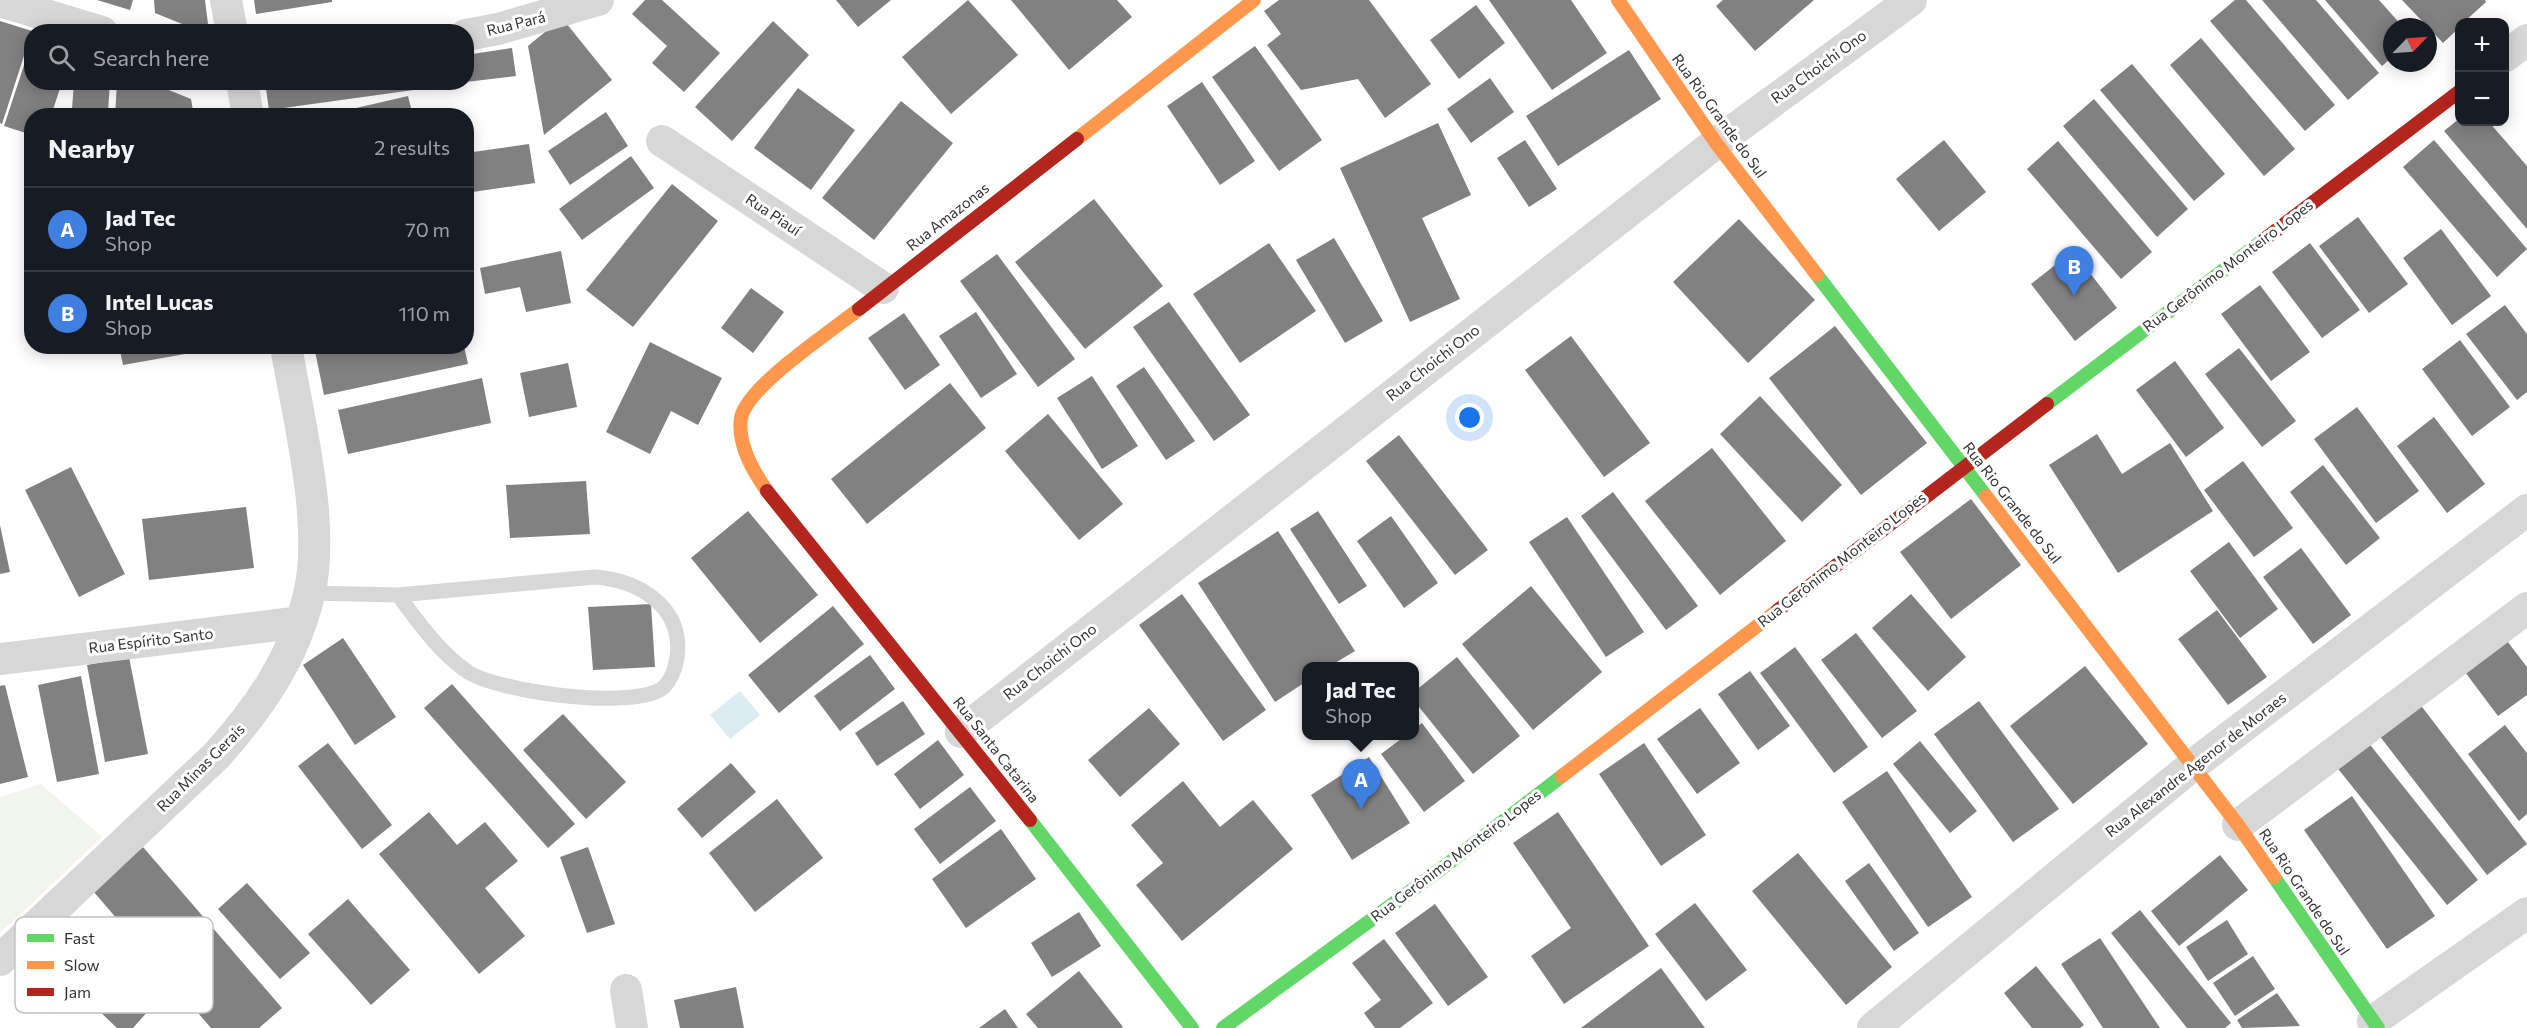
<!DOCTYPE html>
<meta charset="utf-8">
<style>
body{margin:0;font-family:Commissioner,sans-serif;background:#20242c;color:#f1f3f6}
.controls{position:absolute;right:18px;top:18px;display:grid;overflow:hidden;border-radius:12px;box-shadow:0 3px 15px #0003}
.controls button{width:54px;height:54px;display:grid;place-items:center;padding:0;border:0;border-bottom:2px solid #363941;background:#171b24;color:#f1f3f6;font:30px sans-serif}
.compass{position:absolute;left:2383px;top:18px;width:54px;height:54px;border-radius:50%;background:#171b24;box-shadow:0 3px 15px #0003;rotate:65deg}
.you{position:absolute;left:1470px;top:418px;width:21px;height:21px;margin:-15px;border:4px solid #fff;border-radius:50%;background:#1a73e8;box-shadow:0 0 0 9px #1a73e833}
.badge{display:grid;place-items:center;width:39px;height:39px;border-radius:50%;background:#d93025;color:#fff;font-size:20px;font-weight:700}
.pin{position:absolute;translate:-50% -50px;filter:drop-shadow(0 2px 3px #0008)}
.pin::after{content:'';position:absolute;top:32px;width:21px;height:18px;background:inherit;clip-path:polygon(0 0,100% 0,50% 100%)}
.popup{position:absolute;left:1302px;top:662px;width:117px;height:78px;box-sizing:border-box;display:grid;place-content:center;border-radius:12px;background:#171b24;filter:drop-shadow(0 2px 4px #0005);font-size:20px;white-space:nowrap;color:#9ea1a6}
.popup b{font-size:22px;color:#f1f3f6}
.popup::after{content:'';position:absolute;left:50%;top:100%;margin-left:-12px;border:12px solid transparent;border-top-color:#171b24}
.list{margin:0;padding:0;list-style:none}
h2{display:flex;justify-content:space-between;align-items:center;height:78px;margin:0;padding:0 24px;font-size:26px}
h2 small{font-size:20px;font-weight:400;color:#9ea1a6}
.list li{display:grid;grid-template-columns:39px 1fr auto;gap:18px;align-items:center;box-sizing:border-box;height:84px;padding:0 24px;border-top:2px solid #363941}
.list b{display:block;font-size:22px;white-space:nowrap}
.list p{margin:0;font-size:20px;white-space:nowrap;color:#9ea1a6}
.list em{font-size:20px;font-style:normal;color:#9ea1a6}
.icon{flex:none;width:33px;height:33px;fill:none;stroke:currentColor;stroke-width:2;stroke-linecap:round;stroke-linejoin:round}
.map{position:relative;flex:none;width:2527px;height:1028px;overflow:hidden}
.search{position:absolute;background:#171b24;box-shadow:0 3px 15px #0003;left:24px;top:24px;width:450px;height:66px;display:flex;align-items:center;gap:15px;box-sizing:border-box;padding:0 21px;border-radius:24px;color:#9ea1a6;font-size:22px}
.panel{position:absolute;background:#171b24;box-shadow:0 3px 15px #0003;left:24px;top:108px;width:450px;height:246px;border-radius:24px}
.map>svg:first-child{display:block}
.green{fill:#f1f5ed}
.water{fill:#ddebf3}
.building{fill:#818181}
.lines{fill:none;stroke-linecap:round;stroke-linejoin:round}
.lane{stroke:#d7d7d7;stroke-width:15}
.street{stroke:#d7d7d7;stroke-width:32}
.fast{stroke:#63d668;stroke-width:14}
.slow{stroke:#ff974d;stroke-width:14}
.jam{stroke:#b3261e;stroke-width:14}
.labels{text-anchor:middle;stroke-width:6;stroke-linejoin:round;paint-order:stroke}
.street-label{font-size:15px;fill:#333;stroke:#fff}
.key{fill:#fff;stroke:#c2c2c2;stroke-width:1.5}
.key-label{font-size:16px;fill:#333}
</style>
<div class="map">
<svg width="2527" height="1028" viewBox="0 0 2527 1028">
<rect width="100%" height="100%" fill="#fff"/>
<path class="green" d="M 41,784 L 102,837 L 0,933 L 0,797 Z"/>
<path class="water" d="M 740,691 L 760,715 L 730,739 L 710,715 Z"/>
<path class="building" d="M 97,0 L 133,0 L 130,10 Z
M 154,0 L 205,0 L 209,32 L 202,32 L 155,13 Z
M 254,0 L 332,0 L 332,2 L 256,14 Z
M 645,0 L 662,0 L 720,53 L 684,92 L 652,63 L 667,46 L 632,14 Z
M 836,0 L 891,0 L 858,27 Z
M 968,0 L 1018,55 L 951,114 L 902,57 Z
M 1011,0 L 1117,0 L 1132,17 L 1069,70 Z
M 1279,0 L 1369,0 L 1431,84 L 1385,118 L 1358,79 L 1301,90 L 1267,45 L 1281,34 L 1264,11 Z
M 1489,0 L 1571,0 L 1607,53 L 1552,90 Z
M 1723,0 L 1814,0 L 1755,51 L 1716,6 Z
M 2235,0 L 2246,0 L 2335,105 L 2305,131 L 2210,21 Z
M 2262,0 L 2316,0 L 2379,73 L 2348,100 Z
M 2325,0 L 2379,0 L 2403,27 L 2392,27 L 2392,57 L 2382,66 Z
M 2402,0 L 2485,0 L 2486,2 L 2464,22 L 2460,22 L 2460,27 L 2443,43 Z
M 1476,5 L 1505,43 L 1459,79 L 1430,40 Z
M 562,18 L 612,80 L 544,135 L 528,46 Z
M 0,21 L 32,31 L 2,124 L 0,123 Z
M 773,21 L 809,55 L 732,141 L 695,107 Z
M 2201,38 L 2295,149 L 2264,176 L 2170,65 Z
M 32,41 L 32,82 L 62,82 L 51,116 L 32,116 L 32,135 L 4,126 Z
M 1255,46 L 1322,140 L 1279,171 L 1212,77 Z
M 512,48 L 516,76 L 466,82 L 466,55 Z
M 1629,50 L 1661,99 L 1558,166 L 1526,116 Z
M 2132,64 L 2225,174 L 2194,201 L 2100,90 Z
M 1490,78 L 1514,112 L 1471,143 L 1447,109 Z
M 74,82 L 110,82 L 108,112 L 72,109 Z
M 117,82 L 149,82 L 191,99 L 194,116 L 115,116 Z
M 265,82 L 456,82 L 457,84 L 269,110 Z
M 1202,82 L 1255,161 L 1220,185 L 1167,106 Z
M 798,88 L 855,130 L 811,190 L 754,148 Z
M 408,96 L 413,116 L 326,116 L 326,115 Z
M 2094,99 L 2188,209 L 2157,237 L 2063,126 Z
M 901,101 L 953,143 L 874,240 L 822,198 Z
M 606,112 L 628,146 L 570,185 L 548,151 Z
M 2460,118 L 2460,122 L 2489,122 L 2527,166 L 2527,229 L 2444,131 Z
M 1438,123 L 1471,195 L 1422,218 L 1460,299 L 1410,322 L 1340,168 Z
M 1525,140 L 1557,189 L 1529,207 L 1497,158 Z
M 1944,140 L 1986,192 L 1939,231 L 1896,179 Z
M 2434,140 L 2527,249 L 2497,277 L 2403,167 Z
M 2058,141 L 2152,252 L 2121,279 L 2027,169 Z
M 529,144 L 535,183 L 466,193 L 466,153 Z
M 631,156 L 654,188 L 582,240 L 559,209 Z
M 672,184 L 718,221 L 633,327 L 586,290 Z
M 1094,199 L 1163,286 L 1085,349 L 1015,262 Z
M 2358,217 L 2408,284 L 2369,313 L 2319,246 Z
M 1739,219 L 1815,300 L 1748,363 L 1673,282 Z
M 2441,229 L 2491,296 L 2452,325 L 2403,258 Z
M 1334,238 L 1383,321 L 1345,343 L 1296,260 Z
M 1269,243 L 1316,311 L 1240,363 L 1193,294 Z
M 2310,243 L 2360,310 L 2322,338 L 2272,272 Z
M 561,251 L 571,303 L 526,312 L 520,287 L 485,294 L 480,268 Z
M 2073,251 L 2117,308 L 2075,341 L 2031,284 Z
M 997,254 L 1075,359 L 1038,387 L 960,281 Z
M 2260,285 L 2310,352 L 2271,381 L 2221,314 Z
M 751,288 L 784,312 L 753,353 L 721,328 Z
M 1169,302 L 1250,415 L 1214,441 L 1133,327 Z
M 2505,305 L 2527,334 L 2527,392 L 2517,400 L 2466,334 Z
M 976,312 L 1017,374 L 981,398 L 939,336 Z
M 904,313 L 940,365 L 905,390 L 868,338 Z
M 1835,326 L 1927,443 L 1861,495 L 1769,378 Z
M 1571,336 L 1650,443 L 1604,477 L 1525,370 Z
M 2460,340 L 2510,407 L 2472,436 L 2422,369 Z
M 650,342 L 722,378 L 698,425 L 671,411 L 650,454 L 606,432 Z
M 119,346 L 218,346 L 219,348 L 123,365 Z
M 337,346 L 464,346 L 468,364 L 324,395 L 315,351 Z
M 2239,348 L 2296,421 L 2262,447 L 2205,374 Z
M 2175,361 L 2224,428 L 2186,457 L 2136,390 Z
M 568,363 L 577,407 L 529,417 L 520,373 Z
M 1144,367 L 1195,441 L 1166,460 L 1116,386 Z
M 1092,376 L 1138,446 L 1102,469 L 1057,398 Z
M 482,378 L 491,423 L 348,454 L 338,410 Z
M 950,383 L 986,428 L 867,524 L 831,479 Z
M 1760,396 L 1842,485 L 1802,522 L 1720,434 Z
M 2357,407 L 2419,491 L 2376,523 L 2314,439 Z
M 1048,414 L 1123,504 L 1079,540 L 1005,451 Z
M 2434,417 L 2485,484 L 2447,513 L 2397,446 Z
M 2097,434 L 2122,474 L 2170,443 L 2213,511 L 2118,573 L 2049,465 Z
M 1399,435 L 1488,550 L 1455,575 L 1366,461 Z
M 1712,448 L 1786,541 L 1720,595 L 1645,501 Z
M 2243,461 L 2293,528 L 2254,557 L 2204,490 Z
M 2323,465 L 2380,538 L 2346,565 L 2290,492 Z
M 71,467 L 125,574 L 79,597 L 25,490 Z
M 586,481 L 590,534 L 510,538 L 506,485 Z
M 1613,492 L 1698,606 L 1666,630 L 1581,516 Z
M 1971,499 L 2021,565 L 1951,619 L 1900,552 Z
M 246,507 L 254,568 L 149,580 L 142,519 Z
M 748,511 L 818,595 L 760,643 L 691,558 Z
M 1318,511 L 1367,586 L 1339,604 L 1290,529 Z
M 1391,516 L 1438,583 L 1404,608 L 1357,541 Z
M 1567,517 L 1644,632 L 1606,657 L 1529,542 Z
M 0,525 L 10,572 L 0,574 Z
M 1278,531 L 1355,651 L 1330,666 L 1307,666 L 1307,681 L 1275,702 L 1198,583 Z
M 2229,542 L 2278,609 L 2240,638 L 2190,571 Z
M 2301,548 L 2351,615 L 2313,644 L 2263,577 Z
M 1531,586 L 1602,672 L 1533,730 L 1462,644 Z
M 1182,594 L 1266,710 L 1223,741 L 1139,625 Z
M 1911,594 L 1966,657 L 1928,691 L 1872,628 Z
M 651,604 L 655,667 L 593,670 L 588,607 Z
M 833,606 L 864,644 L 779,713 L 748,675 Z
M 2217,610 L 2267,677 L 2228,705 L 2178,639 Z
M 1856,633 L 1917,711 L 1882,738 L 1821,660 Z
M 2504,637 L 2527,667 L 2527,695 L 2498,716 L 2462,668 Z
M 343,638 L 396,717 L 355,745 L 303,665 Z
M 1795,647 L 1868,747 L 1834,773 L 1760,673 Z
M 870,655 L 895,689 L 840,731 L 814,696 Z
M 129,657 L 148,754 L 105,762 L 87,665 Z
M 1457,657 L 1520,736 L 1473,774 L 1415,702 L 1415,691 Z
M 2085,666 L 2148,744 L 2073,804 L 2010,726 Z
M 1750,671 L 1790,726 L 1758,750 L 1718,694 Z
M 81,676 L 99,774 L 57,782 L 38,685 Z
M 452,684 L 575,824 L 548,848 L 424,708 Z
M 5,685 L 28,777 L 0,784 L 0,686 Z
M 2416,699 L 2527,844 L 2487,875 L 2375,730 Z
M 903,701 L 925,734 L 877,766 L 855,733 Z
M 1979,701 L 2059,809 L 2013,842 L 1934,734 Z
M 1149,708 L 1180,744 L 1120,797 L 1088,760 Z
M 1700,708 L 1740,763 L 1697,794 L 1657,739 Z
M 563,714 L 626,782 L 586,819 L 523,750 Z
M 1422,723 L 1465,781 L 1424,812 L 1381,754 L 1405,736 L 1415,736 L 1415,728 Z
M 2505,725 L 2527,753 L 2527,814 L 2519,821 L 2468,754 Z
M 938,740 L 964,775 L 920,809 L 894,774 Z
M 1920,741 L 1977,811 L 1950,833 L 1893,764 Z
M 2367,741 L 2478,880 L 2447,905 L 2335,765 Z
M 328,743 L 392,825 L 362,849 L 298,766 Z
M 1644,743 L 1706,835 L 1661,866 L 1599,774 Z
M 1369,757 L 1410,823 L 1352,860 L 1311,795 Z
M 731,763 L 756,792 L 702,838 L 677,809 Z
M 1887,771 L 1972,897 L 1928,927 L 1842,802 Z
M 1183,781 L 1220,827 L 1253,800 L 1293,849 L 1182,941 L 1136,885 L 1163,863 L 1131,825 Z
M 970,787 L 996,821 L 940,864 L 914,829 Z
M 2352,796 L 2435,916 L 2387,949 L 2304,830 Z
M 777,799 L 823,858 L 755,912 L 709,853 Z
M 429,812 L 457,845 L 485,822 L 518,861 L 485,888 L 525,936 L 479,974 L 379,854 Z
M 1558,812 L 1649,946 L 1564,1004 L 1531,956 L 1571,928 L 1513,843 Z
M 1001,829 L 1036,879 L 966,928 L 932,879 Z
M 143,847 L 282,1008 L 259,1028 L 211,1028 L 93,891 Z
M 588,847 L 615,924 L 587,933 L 560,857 Z
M 1798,853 L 1892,967 L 1846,1005 L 1752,891 Z
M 2220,855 L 2248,890 L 2179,946 L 2151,911 Z
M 1869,863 L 1919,933 L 1894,951 L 1845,881 Z
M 247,883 L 310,953 L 280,979 L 218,909 Z
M 348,899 L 410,970 L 371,1005 L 308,934 Z
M 1695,903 L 1747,970 L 1706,1001 L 1655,934 Z
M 1435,904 L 1488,977 L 1448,1006 L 1395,933 Z
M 2140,910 L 2231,1023 L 2225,1028 L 2187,1028 L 2111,933 Z
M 1079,912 L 1101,946 L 1052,977 L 1031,943 Z
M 2227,920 L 2248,954 L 2208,981 L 2186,947 Z
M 64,929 L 149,1010 L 133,1028 L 117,1028 L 40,954 Z
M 2100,938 L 2160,1028 L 2103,1028 L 2061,964 Z
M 1384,939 L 1433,1003 L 1400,1028 L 1375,1028 L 1364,1013 L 1381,1000 L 1352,963 Z
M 2253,956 L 2275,989 L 2235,1016 L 2213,983 Z
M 2036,966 L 2084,1025 L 2080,1028 L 2032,1028 L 2004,993 Z
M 1661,968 L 1705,1028 L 1581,1028 Z
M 1079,971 L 1123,1027 L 1121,1028 L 1038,1028 L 1026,1014 Z
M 736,987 L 744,1028 L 680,1028 L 674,1000 Z
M 2277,993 L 2300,1026 L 2242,1028 L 2237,1020 Z
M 1005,1009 L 1018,1028 L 979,1028 Z"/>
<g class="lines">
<path class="lane" d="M 310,593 L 398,595 L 594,577 C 639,580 684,607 677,658 C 675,669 672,679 664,687 C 636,711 499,692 468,672 C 439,652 419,623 398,595"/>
<path class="street" d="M 226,0 L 232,32
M 0,1 L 102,32
M 466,35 L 498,29 L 598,0
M 2504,57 L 2527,40
M 242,82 L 248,116
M 662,141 L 883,288
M 0,659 L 301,622
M 961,732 L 1716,143 L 1911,0
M 2238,825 L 2527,608
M 0,960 L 217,755 C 259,708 294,658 309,595 C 326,524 298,418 286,346
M 626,990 L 632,1028
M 2373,1021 L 2527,913
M 1873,1028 L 2193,765 L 2527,510"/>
<path class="fast" d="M 1817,275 L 1986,496
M 2047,404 L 2266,238
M 1030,820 L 1192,1028
M 2274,877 L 2378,1028
M 1223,1028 L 1445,866 L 1562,776"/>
<path class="slow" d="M 1618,0 L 1716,143 L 1817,275
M 1077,139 L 1254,0
M 767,491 C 753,471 737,444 741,418 C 747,386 832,331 859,309
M 1986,496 L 2238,825 L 2274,877
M 1562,776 L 1778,610"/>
<path class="jam" d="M 2266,238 L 2460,91
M 859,309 L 1077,139
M 767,491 L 1030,820
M 1778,610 L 2047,404"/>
</g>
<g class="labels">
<g class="street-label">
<text transform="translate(516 24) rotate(-14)" y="5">Rua Pará</text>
<text transform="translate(1819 67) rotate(-36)" y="5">Rua Choichi Ono</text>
<text transform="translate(1719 116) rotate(54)" y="5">Rua Rio Grande do Sul</text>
<text transform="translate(773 215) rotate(34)" y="5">Rua Piauí</text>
<text transform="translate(948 217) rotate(-38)" y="5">Rua Amazonas</text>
<text transform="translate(2228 266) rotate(-37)" y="5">Rua Gerônimo Monteiro Lopes</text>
<text transform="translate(1433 363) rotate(-38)" y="5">Rua Choichi Ono</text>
<text transform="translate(2012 503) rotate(52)" y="5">Rua Rio Grande do Sul</text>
<text transform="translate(1842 560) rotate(-38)" y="5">Rua Gerônimo Monteiro Lopes</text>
<text transform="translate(151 641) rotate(-7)" y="5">Rua Espírito Santo</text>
<text transform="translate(1050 662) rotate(-38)" y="5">Rua Choichi Ono</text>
<text transform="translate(996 750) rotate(52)" y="5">Rua Santa Catarina</text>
<text transform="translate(2196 765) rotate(-38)" y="5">Rua Alexandre Agenor de Moraes</text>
<text transform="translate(201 768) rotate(-45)" y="5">Rua Minas Gerais</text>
<text transform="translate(1456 856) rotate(-37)" y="5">Rua Gerônimo Monteiro Lopes</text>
<text transform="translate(2304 892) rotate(56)" y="5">Rua Rio Grande do Sul</text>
</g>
</g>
<rect x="15" y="917" width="198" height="96" rx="9" class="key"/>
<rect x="27" y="934" width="27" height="8" fill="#63d668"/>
<rect x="27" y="961" width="27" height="8" fill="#ff974d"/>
<rect x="27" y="988" width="27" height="8" fill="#b3261e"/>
<g class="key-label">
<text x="64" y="944">Fast</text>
<text x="64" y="971">Slow</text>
<text x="64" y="998">Jam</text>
</g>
</svg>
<div class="controls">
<button>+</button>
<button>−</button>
</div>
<svg class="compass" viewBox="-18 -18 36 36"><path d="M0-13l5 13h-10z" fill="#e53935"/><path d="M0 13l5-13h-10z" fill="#9ea1a6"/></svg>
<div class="you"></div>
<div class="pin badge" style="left:1361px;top:809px;background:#3f7fe0">A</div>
<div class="popup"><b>Jad Tec</b>Shop</div>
<div class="pin badge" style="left:2074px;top:296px;background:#3f7fe0">B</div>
<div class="search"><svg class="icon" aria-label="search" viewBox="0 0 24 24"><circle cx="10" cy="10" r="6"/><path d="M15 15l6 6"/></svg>Search here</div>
<section class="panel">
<h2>Nearby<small>2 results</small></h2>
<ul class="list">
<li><span class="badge" style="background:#3f7fe0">A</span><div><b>Jad Tec</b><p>Shop</p></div><em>70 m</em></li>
<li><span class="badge" style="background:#3f7fe0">B</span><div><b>Intel Lucas</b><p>Shop</p></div><em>110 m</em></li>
</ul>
</section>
</div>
